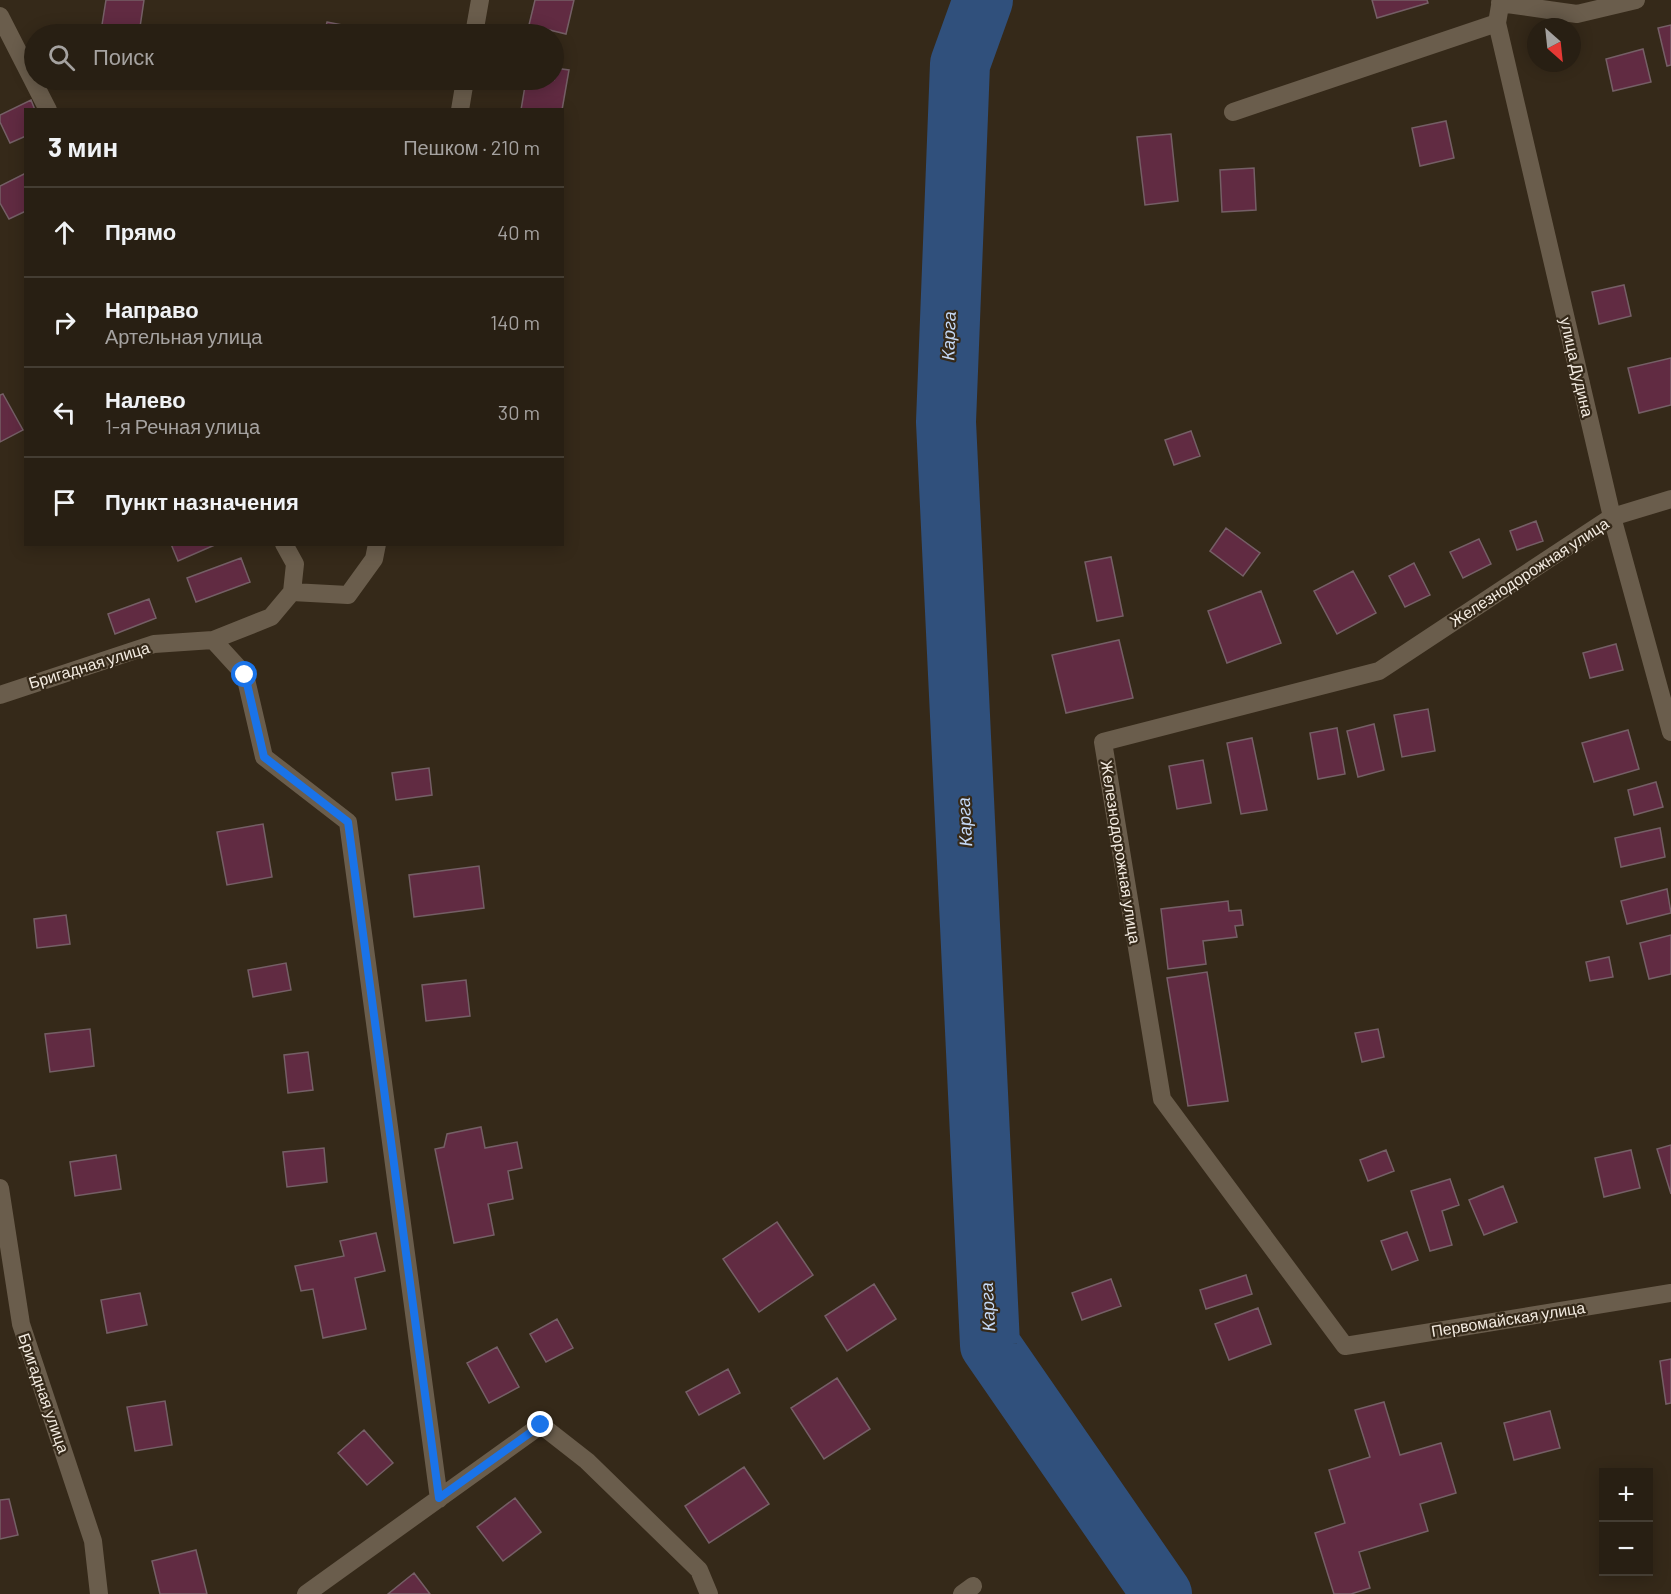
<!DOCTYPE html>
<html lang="ru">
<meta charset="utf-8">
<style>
body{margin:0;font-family:Barlow,sans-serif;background:#342c21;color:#f1f3f6}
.controls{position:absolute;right:18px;bottom:18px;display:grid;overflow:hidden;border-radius:0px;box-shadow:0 3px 15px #0003}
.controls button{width:54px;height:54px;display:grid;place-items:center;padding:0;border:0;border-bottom:2px solid #443d33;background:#281f13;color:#f1f3f6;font:30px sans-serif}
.compass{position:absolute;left:1527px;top:18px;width:54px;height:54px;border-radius:50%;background:#281f13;box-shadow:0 3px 15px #0003;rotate:153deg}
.stop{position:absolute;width:18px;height:18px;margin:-14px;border:4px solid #1a73e8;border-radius:50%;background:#fff}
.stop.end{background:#1a73e8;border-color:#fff;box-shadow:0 2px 6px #0008}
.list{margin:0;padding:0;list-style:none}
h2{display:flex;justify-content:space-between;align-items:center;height:78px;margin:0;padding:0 24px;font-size:26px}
h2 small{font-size:20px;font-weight:400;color:#a5a2a0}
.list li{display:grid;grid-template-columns:39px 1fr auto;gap:18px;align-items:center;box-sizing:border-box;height:90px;padding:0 24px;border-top:2px solid #443d33}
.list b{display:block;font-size:22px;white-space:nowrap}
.list p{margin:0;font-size:20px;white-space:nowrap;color:#a5a2a0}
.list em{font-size:20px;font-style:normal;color:#a5a2a0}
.icon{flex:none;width:33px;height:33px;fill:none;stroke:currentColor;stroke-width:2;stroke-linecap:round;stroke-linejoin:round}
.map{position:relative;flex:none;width:1671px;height:1594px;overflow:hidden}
.search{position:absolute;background:#281f13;box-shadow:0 3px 15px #0003;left:24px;top:24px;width:540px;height:66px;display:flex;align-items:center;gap:15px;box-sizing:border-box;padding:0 21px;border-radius:33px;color:#a5a2a0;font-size:22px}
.panel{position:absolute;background:#281f13;box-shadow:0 3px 15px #0003;left:24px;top:108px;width:540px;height:438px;border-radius:0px}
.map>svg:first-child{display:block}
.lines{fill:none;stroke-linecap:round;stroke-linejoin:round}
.river{stroke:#30507c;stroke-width:60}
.building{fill:#612b42;stroke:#755f66;stroke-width:1.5}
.minor{stroke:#6a5d4c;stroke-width:18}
.route{stroke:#1a73e8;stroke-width:8}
.labels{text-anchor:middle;stroke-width:4.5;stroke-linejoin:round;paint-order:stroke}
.street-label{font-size:16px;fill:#f3ebe1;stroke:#352919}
.water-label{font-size:18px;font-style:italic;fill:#c4d8f5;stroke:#352919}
</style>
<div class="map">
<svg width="1671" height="1594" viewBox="0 0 1671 1594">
<rect width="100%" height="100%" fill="#352919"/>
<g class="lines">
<path class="river" d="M 983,0 L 960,64 L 946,422 L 990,1345 L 1162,1594"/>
</g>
<path class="building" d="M 106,0 L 144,0 L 139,34 L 101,31 Z
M 535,0 L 574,0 L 566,34 L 529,25 Z
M 1372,0 L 1427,0 L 1428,3 L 1377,18 Z
M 327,22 L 363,29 L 362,34 L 324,34 Z
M 1671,25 L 1671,65 L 1667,66 L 1658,28 Z
M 1643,49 L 1651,82 L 1613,91 L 1606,59 Z
M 554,68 L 569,70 L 562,110 L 521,110 L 526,80 L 554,80 Z
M 31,100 L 35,110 L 26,110 L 26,136 L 10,143 L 0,122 L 0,115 Z
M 1446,121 L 1454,158 L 1420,166 L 1412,128 Z
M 1171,134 L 1178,201 L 1145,205 L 1137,137 Z
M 1254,168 L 1256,210 L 1222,212 L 1220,170 Z
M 26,173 L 26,211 L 9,219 L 0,203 L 0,186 Z
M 1624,285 L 1631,316 L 1599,324 L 1592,292 Z
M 1671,358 L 1671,405 L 1639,413 L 1628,368 Z
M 3,394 L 23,430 L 0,442 L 0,395 Z
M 1191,431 L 1200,456 L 1174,465 L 1165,440 Z
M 1536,521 L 1543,541 L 1517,550 L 1510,531 Z
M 1226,528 L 1260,553 L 1243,576 L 1210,551 Z
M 1479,539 L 1491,564 L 1463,578 L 1450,552 Z
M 171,544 L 217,544 L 178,561 Z
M 1111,557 L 1123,616 L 1097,621 L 1085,562 Z
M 241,558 L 250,582 L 196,602 L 187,578 Z
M 1414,563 L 1430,595 L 1405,607 L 1389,576 Z
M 1353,571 L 1376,613 L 1337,634 L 1314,591 Z
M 1261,591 L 1281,643 L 1227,663 L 1208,611 Z
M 149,599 L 156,618 L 115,634 L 108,614 Z
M 1119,640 L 1133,698 L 1066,713 L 1052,655 Z
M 1616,644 L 1623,670 L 1590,678 L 1583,653 Z
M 1428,709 L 1435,751 L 1402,757 L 1394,715 Z
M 1374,724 L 1384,770 L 1358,777 L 1347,731 Z
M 1337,728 L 1345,774 L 1318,779 L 1310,733 Z
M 1628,730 L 1639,769 L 1594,782 L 1582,743 Z
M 1252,738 L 1267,810 L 1241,814 L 1227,743 Z
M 1203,760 L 1211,803 L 1177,809 L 1169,766 Z
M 429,768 L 432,795 L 396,800 L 392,773 Z
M 1656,782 L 1663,807 L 1634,815 L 1628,790 Z
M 263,824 L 272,877 L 227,885 L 217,832 Z
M 1660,828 L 1665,857 L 1621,867 L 1615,838 Z
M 479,866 L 484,908 L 414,917 L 409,875 Z
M 1667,889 L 1671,913 L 1627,924 L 1621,901 Z
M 1228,901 L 1229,911 L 1241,910 L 1243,925 L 1235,926 L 1237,937 L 1203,941 L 1206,964 L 1168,969 L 1161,909 Z
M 66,915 L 70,944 L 37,948 L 34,919 Z
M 1671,935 L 1671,974 L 1649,979 L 1640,943 Z
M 1609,957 L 1613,977 L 1590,981 L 1586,962 Z
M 286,963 L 291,990 L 253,997 L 248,970 Z
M 1207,972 L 1228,1101 L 1188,1106 L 1167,978 Z
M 466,980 L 470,1016 L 426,1021 L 422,985 Z
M 90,1029 L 94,1066 L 50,1072 L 45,1034 Z
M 1378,1029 L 1384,1057 L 1362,1062 L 1355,1033 Z
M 308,1052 L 313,1090 L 288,1093 L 284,1055 Z
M 481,1127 L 485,1148 L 517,1142 L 522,1168 L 508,1171 L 513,1199 L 488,1204 L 494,1235 L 454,1243 L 435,1149 L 444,1147 L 447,1134 Z
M 1671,1145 L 1671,1194 L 1657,1149 Z
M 324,1148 L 327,1182 L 287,1187 L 283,1152 Z
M 1386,1150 L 1394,1171 L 1368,1181 L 1360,1160 Z
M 1631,1150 L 1640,1188 L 1604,1197 L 1595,1158 Z
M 116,1155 L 121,1189 L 75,1196 L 70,1162 Z
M 1450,1179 L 1459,1205 L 1442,1211 L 1452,1245 L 1430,1251 L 1411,1191 Z
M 1503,1186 L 1517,1222 L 1484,1235 L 1469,1200 Z
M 777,1222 L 813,1275 L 759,1312 L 723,1259 Z
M 1407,1232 L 1418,1260 L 1392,1270 L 1381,1241 Z
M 376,1233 L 385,1271 L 355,1278 L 366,1329 L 323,1338 L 313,1289 L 301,1291 L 295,1266 L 344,1256 L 340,1241 Z
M 1246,1275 L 1252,1294 L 1206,1309 L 1200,1290 Z
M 1111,1279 L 1121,1306 L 1082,1320 L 1072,1293 Z
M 874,1284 L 896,1319 L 847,1351 L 825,1316 Z
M 140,1293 L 147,1325 L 107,1333 L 101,1300 Z
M 1258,1308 L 1271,1344 L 1229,1360 L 1215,1324 Z
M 557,1319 L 573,1348 L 546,1362 L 530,1334 Z
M 497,1347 L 519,1387 L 489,1403 L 467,1363 Z
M 1671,1359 L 1671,1403 L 1666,1404 L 1660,1361 Z
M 728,1369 L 740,1393 L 699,1415 L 686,1392 Z
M 837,1378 L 870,1429 L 824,1459 L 791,1408 Z
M 165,1401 L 172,1445 L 135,1451 L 127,1407 Z
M 1384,1402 L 1400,1455 L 1441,1443 L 1456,1493 L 1420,1504 L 1428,1531 L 1359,1552 L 1370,1588 L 1351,1594 L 1334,1594 L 1315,1533 L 1345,1523 L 1329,1470 L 1370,1457 L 1355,1410 Z
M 1550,1411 L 1560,1448 L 1514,1460 L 1504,1423 Z
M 364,1430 L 393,1463 L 367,1485 L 338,1453 Z
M 744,1467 L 769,1504 L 709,1543 L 685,1506 Z
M 515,1498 L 541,1532 L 503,1561 L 477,1527 Z
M 9,1499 L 18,1535 L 0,1539 L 0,1500 Z
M 196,1550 L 207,1594 L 160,1594 L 152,1561 Z
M 414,1573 L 430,1594 L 388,1594 Z"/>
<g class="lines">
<path class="minor" d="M 1501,0 L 1497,23 L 1612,517 L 1671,732
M 1500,3 L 1577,14 L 1636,0
M 0,16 L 48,110
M 474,34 L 480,0
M 460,110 L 465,80
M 1233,112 L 1497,23
M 1671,499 L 1612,517 L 1379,671 L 1103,742 L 1162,1099 L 1345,1346 L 1671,1293
M 292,592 L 348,595 L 374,559 L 377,544
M 213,640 L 245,675 L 264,757 L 348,822 L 439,1499
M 0,695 L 154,644 L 213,640 L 271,617 L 292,592 L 295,564 L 284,544
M 0,1188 L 21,1324 L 93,1541 L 99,1594
M 306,1594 L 541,1425 L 587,1461 L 699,1570 L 709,1594
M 962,1594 L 973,1586"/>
</g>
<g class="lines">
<path class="route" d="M 245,675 L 264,757 L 348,822 L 439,1498 L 541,1425"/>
</g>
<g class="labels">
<g class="street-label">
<text transform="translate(1577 367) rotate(77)" y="6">улица Дудина</text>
<text transform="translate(1529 572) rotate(-33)" y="6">Железнодорожная улица</text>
<text transform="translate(89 665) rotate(-17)" y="6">Бригадная улица</text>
<text transform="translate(1121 852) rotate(81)" y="6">Железнодорожная улица</text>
<text transform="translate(1508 1319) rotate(-9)" y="6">Первомайская улица</text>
<text transform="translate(44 1393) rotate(71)" y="6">Бригадная улица</text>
</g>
<g class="water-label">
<text transform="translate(949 336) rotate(-88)" y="6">Карга</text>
<text transform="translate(965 822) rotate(-93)" y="6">Карга</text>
<text transform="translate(988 1307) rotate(-93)" y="6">Карга</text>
</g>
</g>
</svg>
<div class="controls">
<button>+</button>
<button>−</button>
</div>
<svg class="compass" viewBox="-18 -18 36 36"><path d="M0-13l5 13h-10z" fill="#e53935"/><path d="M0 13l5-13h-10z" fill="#a5a2a0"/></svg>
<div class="stop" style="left:245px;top:675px"></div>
<div class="stop end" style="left:541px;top:1425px"></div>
<div class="search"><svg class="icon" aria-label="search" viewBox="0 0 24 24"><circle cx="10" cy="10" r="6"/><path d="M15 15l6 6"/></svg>Поиск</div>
<section class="panel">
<h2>3 мин<small>Пешком · 210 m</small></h2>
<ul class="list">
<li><svg class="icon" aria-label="ahead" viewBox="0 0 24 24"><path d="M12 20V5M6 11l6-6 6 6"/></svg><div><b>Прямо</b></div><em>40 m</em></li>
<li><svg class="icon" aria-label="right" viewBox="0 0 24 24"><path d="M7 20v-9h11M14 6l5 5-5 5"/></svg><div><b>Направо</b><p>Артельная улица</p></div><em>140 m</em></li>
<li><svg class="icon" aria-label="left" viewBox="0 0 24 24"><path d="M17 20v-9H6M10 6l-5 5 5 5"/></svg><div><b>Налево</b><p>1-я Речная улица</p></div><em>30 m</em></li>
<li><svg class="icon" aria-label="arrive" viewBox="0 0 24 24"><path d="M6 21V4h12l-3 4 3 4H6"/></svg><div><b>Пункт назначения</b></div></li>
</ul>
</section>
</div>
